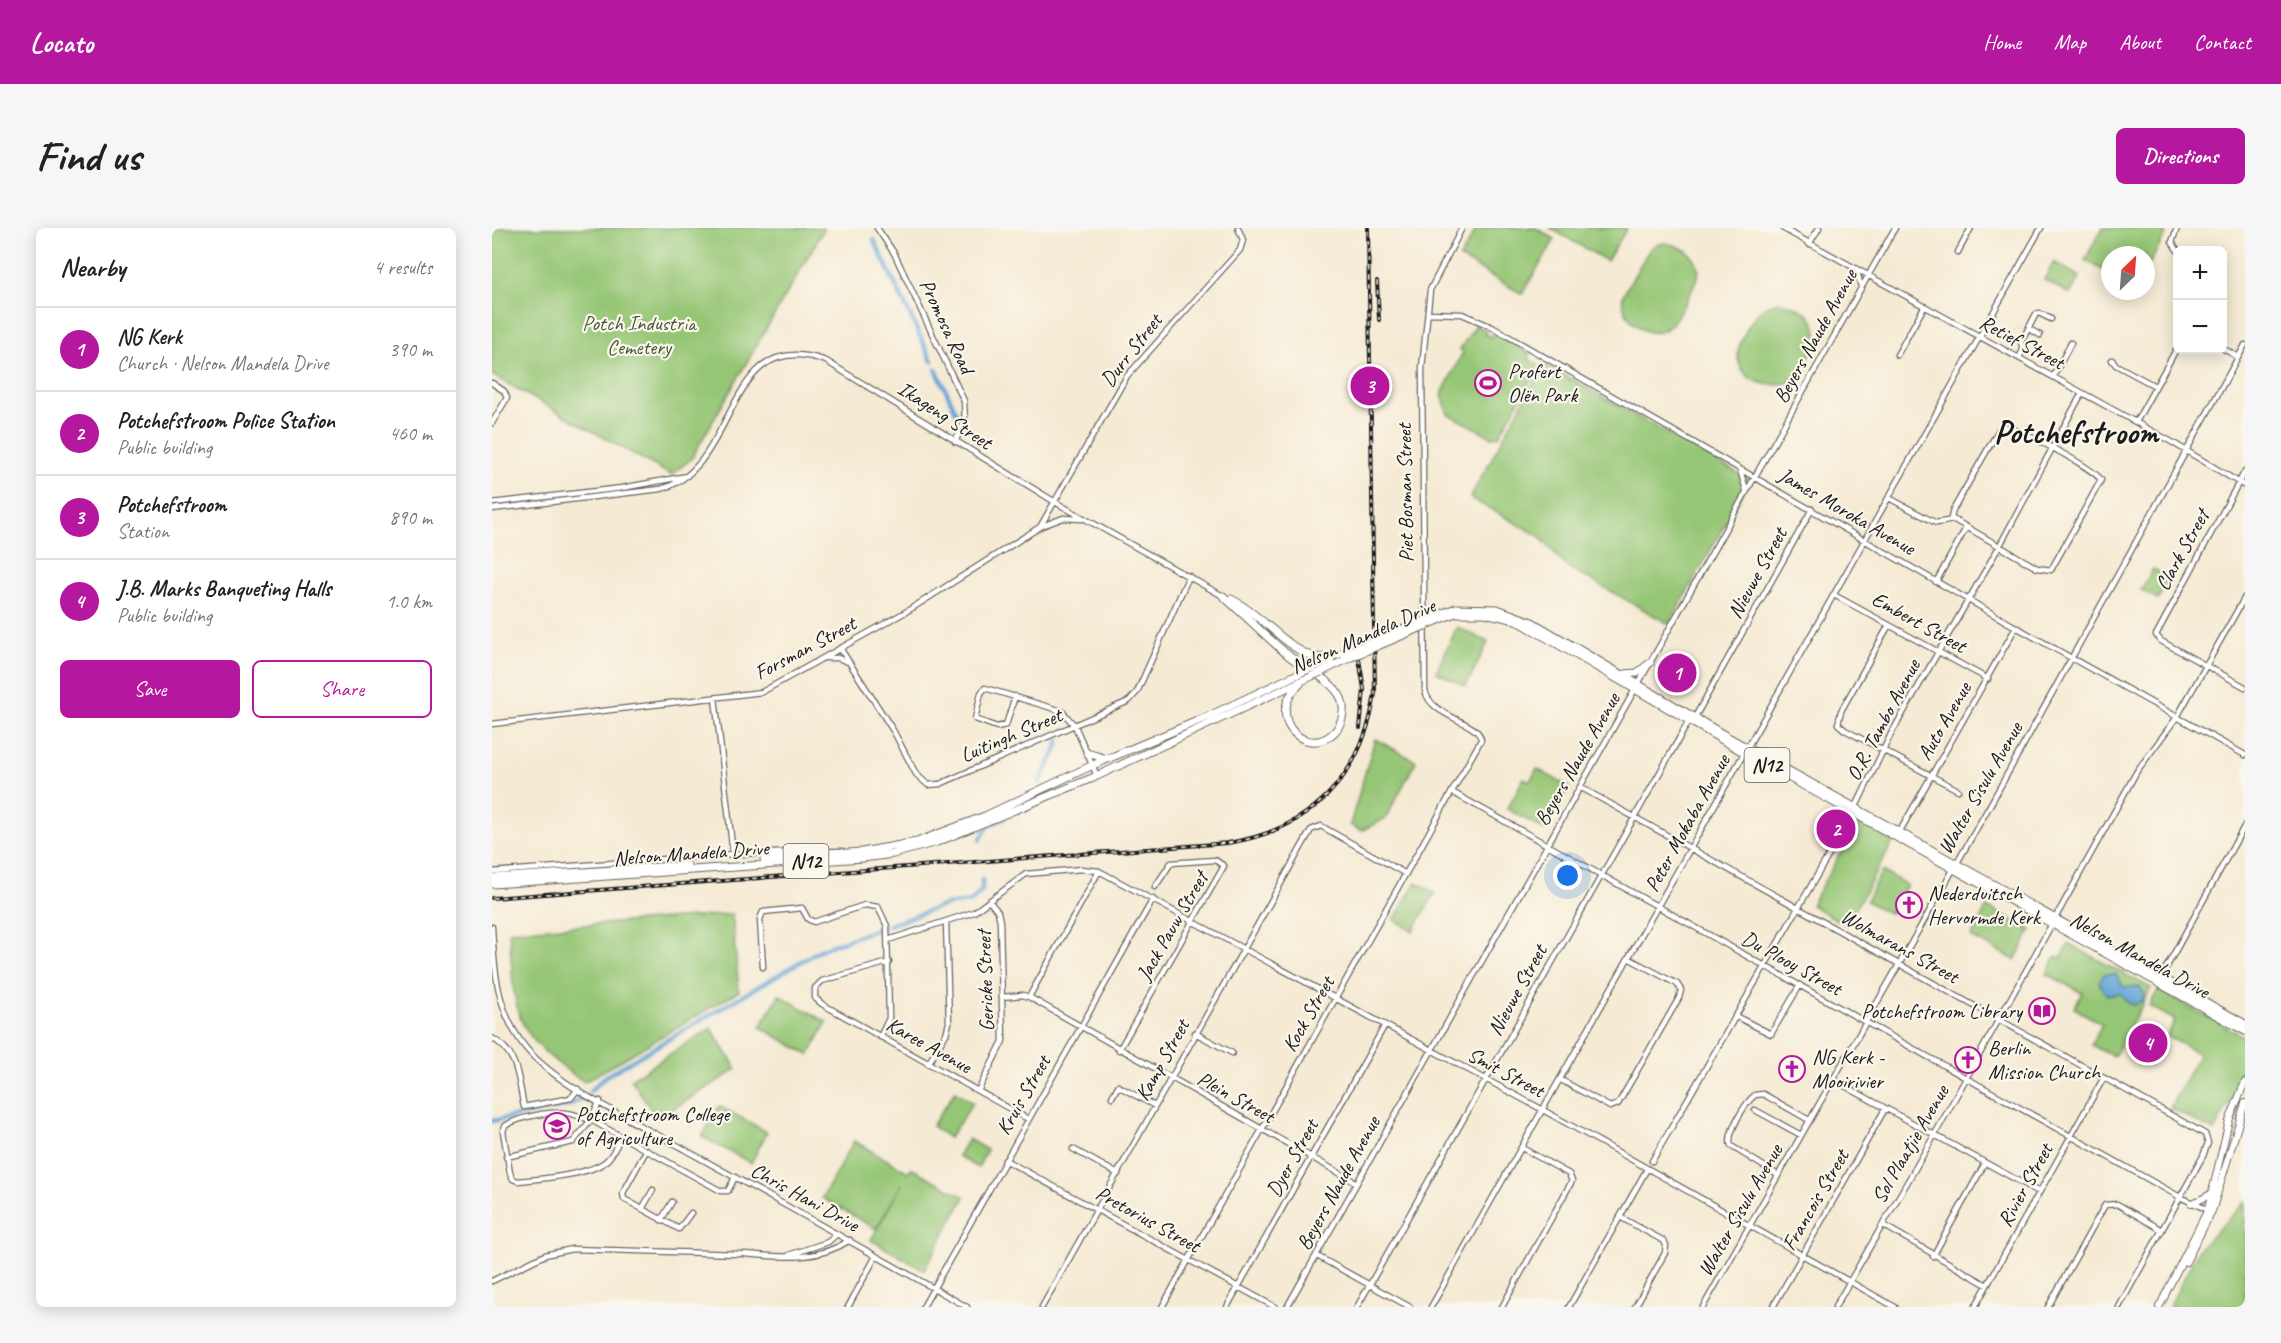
<!DOCTYPE html>
<meta charset="utf-8">
<style>
body{margin:0;font-family:Caveat,sans-serif;background:#f6f6f6;color:#222}
.controls{position:absolute;right:18px;top:18px;display:grid;overflow:hidden;border-radius:9px;box-shadow:0 3px 15px #0003}
.controls button{width:54px;height:54px;display:grid;place-items:center;padding:0;border:0;border-bottom:2px solid #e0e0e0;background:#fff;color:#222;font:30px sans-serif}
.compass{position:absolute;left:1609px;top:18px;width:54px;height:54px;border-radius:50%;background:#fff;box-shadow:0 3px 15px #0003;rotate:25deg}
.you{position:absolute;left:1076px;top:648px;width:21px;height:21px;margin:-15px;border:4px solid #fff;border-radius:50%;background:#1a73e8;box-shadow:0 0 0 9px #1a73e833}
.badge{display:grid;place-items:center;width:39px;height:39px;border-radius:50%;background:#b5179e;color:#fff;font-size:20px;font-weight:700}
.pin{position:absolute;translate:-50% -50%;border:3px solid #fff;box-shadow:0 2px 6px #0006}
.list{margin:0;padding:0;list-style:none}
h2{display:flex;justify-content:space-between;align-items:center;height:78px;margin:0;padding:0 24px;font-size:26px}
h2 small{font-size:20px;font-weight:400;color:#767676}
.list li{display:grid;grid-template-columns:39px 1fr auto;gap:18px;align-items:center;box-sizing:border-box;height:84px;padding:0 24px;border-top:2px solid #e0e0e0}
.list b{display:block;font-size:22px;white-space:nowrap}
.list p{margin:0;font-size:20px;white-space:nowrap;color:#767676}
.list em{font-size:20px;font-style:normal;color:#767676}
.actions{display:flex;gap:12px;padding:18px 24px}
.actions a{flex:1;padding:14px 0;border:2px solid #b5179e;border-radius:9px;text-align:center;font-size:21px;color:#b5179e}
.actions .main{background:#b5179e;color:#fff}
.map{position:relative;flex:none;width:1753px;height:1079px;overflow:hidden;border-radius:9px}
header{display:flex;align-items:center;gap:36px;box-sizing:border-box;height:84px;padding:0 30px;background:#b5179e;color:#fff}
header strong{font-size:28px}
nav{display:flex;gap:33px;margin-inline-start:auto;font-size:21px}
.intro{display:flex;align-items:center;justify-content:space-between;box-sizing:border-box;height:144px;padding:0 36px}
h1{margin:0;font-size:42px}
.button{padding:15px 27px;border-radius:9px;background:#b5179e;color:#fff;font-size:21px;font-weight:700}
main{display:flex;gap:36px;padding:0 36px}
aside{flex:1;background:#fff;border-radius:9px;box-shadow:0 3px 15px #0003}
.map>svg:first-child{display:block}
.green{fill:#95c675;stroke:#587148;stroke-width:1.5}
.water{fill:#64a4d7;stroke:#40607a;stroke-width:1.5}
.lines{fill:none;stroke-linecap:round;stroke-linejoin:round}
.canal{stroke:#64a4d7;stroke-width:4.5}
.minor-casing{stroke:#68645c;stroke-width:7}
.major-casing{stroke:#68645c;stroke-width:8}
.highway-casing{stroke:#68645c;stroke-width:9}
.minor{stroke:#fff;stroke-width:4.5}
.major{stroke:#fff;stroke-width:6}
.highway{stroke:#fff;stroke-width:7}
.rail-casing{stroke:#1c1c1c;stroke-width:4}
.rail{stroke:#fbf7ec;stroke-width:1.5;stroke-dasharray:4.5;stroke-linecap:butt}
.highway-bridge-casing{stroke:#68645c;stroke-width:9;stroke-linecap:butt}
.highway-bridge{stroke:#fff;stroke-width:7}
.labels{text-anchor:middle;stroke-width:4.5;stroke-linejoin:round;paint-order:stroke}
.shield{fill:#fbf7ec;stroke:#5f5e5a;stroke-width:1.5}
.shield-label{font-size:20px;font-weight:bold;fill:#1c1c1c}
.park-label{font-size:21px;fill:#46583b;stroke:#fbf7ec}
.street-label{font-size:21px;fill:#1c1c1c;stroke:#fbf7ec}
.poi-label{font-size:21px;fill:#1c1c1c;stroke:#fbf7ec;text-anchor:start}
.town-label{font-size:33px;font-weight:bold;fill:#1c1c1c;stroke:#fbf7ec}
</style>
<header>
<strong>Locato</strong>
<nav><a>Home</a><a>Map</a><a>About</a><a>Contact</a></nav>
</header>
<div class="intro"><h1>Find us</h1><a class="button">Directions</a></div>
<main>
<aside>
<h2>Nearby<small>4 results</small></h2>
<ul class="list">
<li><span class="badge">1</span><div><b>NG Kerk</b><p>Church · Nelson Mandela Drive</p></div><em>390 m</em></li>
<li><span class="badge">2</span><div><b>Potchefstroom Police Station</b><p>Public building</p></div><em>460 m</em></li>
<li><span class="badge">3</span><div><b>Potchefstroom</b><p>Station</p></div><em>890 m</em></li>
<li><span class="badge">4</span><div><b>J.B. Marks Banqueting Halls</b><p>Public building</p></div><em>1.0 km</em></li>
</ul>
<div class="actions"><a class="main">Save</a><a>Share</a></div>
</aside>
<div class="map">
<svg width="1753" height="1079" viewBox="0 0 1753 1079">
<rect width="100%" height="100%" fill="#fbf7ec"/>
<filter id="ink" filterUnits="userSpaceOnUse"><feTurbulence type="fractalNoise" baseFrequency=".0167" numOctaves="2"/><feDisplacementMap in="SourceGraphic" scale="12" xChannelSelector="R" yChannelSelector="G"/><feConvolveMatrix kernelMatrix="1 2 1 2 8 2 1 2 1" color-interpolation-filters="sRGB"/></filter>
<filter id="wash" filterUnits="userSpaceOnUse"><feTurbulence type="fractalNoise" baseFrequency=".008" numOctaves="4" result="noise"/><feDisplacementMap in="SourceGraphic" scale="24" xChannelSelector="R" yChannelSelector="G"/><feGaussianBlur stdDeviation="1.35" result="paint"/><feColorMatrix in="noise" values="0 0 0 0 0 0 0 0 0 0 0 0 0 0 0 0 0 1.4 0 .05"/><feComposite in="paint" operator="in"/></filter>
<g filter="url(#wash)">
<rect width="100%" height="100%" fill="#f5ead3"/>
<path class="green" d="M 0,0 L 330,0 L 332,1 L 199,231 L 179,247 L 0,147 Z
M 985,0 L 1044,0 L 1063,11 L 1030,66 L 968,30 Z
M 1058,0 L 1135,0 L 1115,33 Z
M 1610,0 L 1664,0 L 1674,6 L 1654,42 L 1654,27 L 1618,27 L 1618,46 L 1593,32 Z
M 1172,15 C 1189,17 1203,25 1207,43 C 1204,56 1185,94 1174,101 C 1154,114 1127,87 1131,67 L 1157,22 L 1163,17 Z
M 1562,34 L 1588,49 L 1578,66 L 1552,52 Z
M 1287,74 C 1308,77 1331,91 1323,115 C 1320,128 1308,141 1301,152 C 1281,162 1250,156 1246,130 C 1244,117 1260,89 1270,81 C 1275,77 1281,76 1287,74 Z
M 984,97 L 995,103 L 993,106 L 998,109 L 1001,105 L 1039,126 L 1037,131 L 1047,137 L 1007,208 L 1000,209 L 956,186 L 950,166 L 971,124 L 968,121 Z
M 1052,136 L 1258,252 L 1177,396 L 1074,338 L 1046,307 L 978,270 Z
M 1661,341 L 1678,350 L 1666,371 L 1649,362 Z
M 965,399 L 996,414 L 974,458 L 944,444 Z
M 883,511 L 924,533 L 894,590 L 869,603 L 858,597 Z
M 1045,541 L 1077,559 L 1053,602 L 1015,581 L 1032,550 L 1038,553 Z
M 1371,595 L 1398,610 L 1400,616 L 1354,697 L 1319,677 L 1365,596 Z
M 1390,643 L 1415,657 L 1398,686 L 1374,673 Z
M 924,654 L 943,665 L 921,703 L 902,692 Z
M 1495,679 L 1539,702 L 1523,732 L 1479,709 Z
M 240,686 L 247,763 L 92,854 C 70,839 44,821 31,796 C 19,773 20,729 17,703 Z
M 1577,716 L 1659,760 L 1622,829 L 1599,817 L 1610,796 L 1582,780 L 1590,765 L 1555,746 L 1564,728 L 1569,730 Z
M 1666,762 L 1753,809 L 1753,846 L 1722,903 L 1678,880 L 1707,826 L 1675,808 L 1683,792 L 1657,778 Z
M 287,767 L 335,794 L 317,827 L 268,799 Z
M 219,800 L 245,841 L 165,891 L 139,851 Z
M 463,863 L 481,875 L 457,910 L 440,898 Z
M 227,878 L 275,904 L 259,935 L 210,909 Z
M 476,911 L 495,922 L 486,940 L 466,928 Z
M 362,913 L 416,944 L 419,940 L 473,969 L 432,1042 L 379,1012 L 410,956 L 384,1001 L 330,970 Z
M 1753,974 L 1753,1079 L 1677,1079 L 1707,1021 Z"/>
<path class="water" d="M 1612,746 L 1624,746 L 1631,759 L 1648,759 L 1652,765 L 1651,772 L 1643,777 L 1638,776 L 1627,765 L 1615,767 L 1607,755 Z"/>
<g class="lines">
<path class="canal" d="M 382,12 L 440,133
M 444,141 L 466,188
M 547,555 L 564,523 L 567,512
M 488,612 L 496,598 L 513,590
M 397,697 L 453,677 L 479,674 L 490,662 L 490,651
M 98,863 L 114,848 L 330,721 L 391,699
M 0,893 L 77,878 L 93,868"/>
</g>
</g>
<g filter="url(#ink)">
<g class="lines">
<defs>
<path id="minor" d="M 385,0 L 402,25 L 472,173 L 473,193 L 463,214
M 1290,0 L 1678,213 L 1753,258
M 1685,0 L 1680,14 L 1686,23
M 1317,16 L 1327,0
M 1466,24 L 1479,0
M 1365,43 L 1369,59
M 936,85 L 970,86 L 1000,99 L 1515,394 L 1753,527
M 1537,101 L 1548,107
M 1730,120 L 1746,129
M 1405,127 L 1432,79
M 1527,130 L 1531,122 L 1529,114 L 1544,86 L 1547,85 L 1559,91
M 1620,132 L 1624,137 L 1663,158
M 1561,149 L 1579,115
M 0,155 L 12,163 L 15,170 L 0,195
M 1644,194 L 1686,118
M 1509,198 C 1523,198 1602,240 1609,252 L 1559,342 L 1545,340 L 1459,290 L 1461,282 Z
M 1248,242 L 1254,262
M 1753,243 L 1664,407 L 1669,413 L 1753,459
M 1397,270 L 1444,295 L 1461,292
M 0,275 L 130,260 L 195,248
M 0,281 L 169,261 C 248,240 231,96 334,133 L 563,274 L 731,368
M 550,298 L 571,290 L 590,291
M 1444,354 L 1474,300
M 1342,367 L 1496,451
M 1397,397 L 1349,483 L 1346,496 L 1353,502 L 1466,562
M 348,420 L 402,504 L 424,546 L 436,557 L 448,556 L 637,473 L 645,464 L 697,348
M 333,430 L 346,430 L 356,434
M 523,468 L 514,497 L 505,499 L 483,491 L 489,465 L 493,460 L 570,483 L 583,498 L 605,548
M 223,470 L 241,626
M 1203,489 L 1320,281
M 0,496 L 270,464 L 417,382 L 548,299 L 635,148 L 748,22 L 751,12 L 746,0
M 1088,559 L 1713,906 L 1716,915 L 1711,928 L 1627,1079
M 960,564 L 1688,969 L 1716,982
M 1408,603 L 1524,399
M 0,644 L 241,626 L 350,623
M 0,699 C 2,742 5,784 33,819 C 66,860 150,897 197,924 C 290,975 383,1027 475,1079
M 396,712 L 482,684 L 534,646 L 590,641 L 607,643 L 1051,882 L 1403,1079
M 397,734 L 330,753 L 323,760 L 323,770 L 330,776 L 536,891
M 271,739 L 268,691 L 271,684 L 310,680 L 316,691 L 322,694 L 373,677 L 386,679 L 395,698 L 397,790 L 388,809
M 1669,749 L 1753,597
M 510,769 L 531,767 L 537,769 L 865,955
M 537,769 L 607,643
M 1496,786 L 1513,781
M 1243,788 L 1279,806 L 1308,757
M 703,805 L 740,825
M 0,810 C 27,825 26,852 32,879 L 79,870 L 86,861
M 627,822 L 732,638 L 723,632 L 679,635 L 663,659
M 436,836 L 454,806 L 457,795 L 454,694
M 1340,851 L 1547,964
M 1069,852 L 1118,879 L 1126,876 L 1187,770 L 1189,762 L 1185,756 L 1138,731
M 486,863 L 511,813 L 508,693 L 506,684 L 498,674
M 620,869 L 626,858 L 663,878
M 1263,882 L 1309,907
M 129,908 C 125,917 121,927 114,933 C 98,947 48,951 26,953 L 21,951 L 18,945 L 11,903 L 13,898 C 26,889 59,883 75,885 C 83,886 91,890 99,892 L 229,963 L 236,963 L 243,949
M 581,921 L 626,946
M 154,923 L 131,965 L 132,971 L 187,1001 L 199,985
M 14,929 L 81,914 L 99,892 L 108,873
M 513,932 L 783,1079
M 1160,933 L 1361,585 L 1399,506 L 1508,317 L 1590,165
M 1286,947 L 1239,918 C 1234,906 1253,875 1263,867 L 1271,866 L 1317,892
M 150,981 L 161,962
M 1128,989 L 1172,1013 L 1174,1017 L 1173,1025 L 1143,1079
M 169,992 L 180,974
M 1391,997 L 1495,1057
M 252,1026 C 290,1029 325,1034 358,1012
M 297,1027 L 336,1014 L 345,1006
M 825,1028 L 918,1079
M 1441,1028 L 1493,935
M 0,1053 L 53,1027 L 80,1021 L 248,1026
M 356,1079 L 384,1028
M 431,1079 L 661,671
M 550,1079 L 819,602 L 829,598 L 914,646
M 670,1079 L 989,512 C 988,493 938,490 933,462 L 930,140 L 938,62 L 970,0
M 735,1079 L 893,797
M 795,1079 L 1403,0
M 865,1079 L 1197,493
M 939,1079 L 1549,0
M 1010,1079 L 1080,953 L 1077,946 L 1030,920
M 1077,1079 L 1155,941
M 1211,1079 L 1497,579 L 1753,117
M 1281,1079 L 1393,881
M 1343,1079 L 1442,908 L 1645,543 L 1685,489 L 1753,369
M 1483,1079 L 1611,851
M 1556,1079 L 1613,977 L 1625,976 L 1670,1002"/>
<path id="major" d="M 1699,975 L 1710,971 L 1720,965
M 1694,1034 L 1720,983 L 1753,875
M 1671,1071 L 1716,981 L 1737,893 L 1753,854
M 1667,1079 L 1673,1068"/>
<path id="highway" d="M 731,368 C 753,387 773,408 796,427 C 811,440 840,451 849,470 C 854,482 850,499 839,507 C 811,529 772,488 808,456
M 739,371 C 765,383 800,425 823,429 C 834,431 845,427 855,424
M 964,380 L 1005,381 L 1040,394 L 1234,508 L 1753,796
M 963,385 L 993,385 L 1024,392 L 1253,525 L 1753,803
M 822,439 L 839,431
M 829,444 L 857,430
M 1133,446 L 1145,445 L 1158,435
M 595,525 L 615,531
M 272,631 L 370,624 L 425,614 L 493,588 L 601,537 L 715,489 L 810,444
M 0,650 L 195,637
M 0,656 L 371,630 L 401,626 L 445,614 L 605,548 L 820,448"/>
</defs>
<use href="#minor" class="minor-casing"/>
<use href="#major" class="major-casing"/>
<use href="#highway" class="highway-casing"/>
<use href="#minor" class="minor"/>
<use href="#major" class="major"/>
<use href="#highway" class="highway"/>
<defs>
<path id="rail" d="M 885,53 L 887,92
M 867,431 L 872,461 L 868,500
M 0,670 L 736,615 C 819,602 871,548 883,465 L 876,0"/>
</defs>
<use href="#rail" class="rail-casing"/>
<use href="#rail" class="rail"/>
<defs>
<path id="highway-bridge" d="M 855,424 L 964,380
M 857,430 L 963,385
M 810,444 L 822,439
M 820,448 L 829,444"/>
</defs>
<use href="#highway-bridge" class="highway-bridge-casing"/>
<use href="#highway-bridge" class="highway-bridge"/>
</g>
</g>
<defs>
<symbol id="stadium-ring" viewBox="-11 -11 22 22"><circle r="9.5" fill="#fbf7ec" stroke="#b5179e" stroke-width="1.5"/><path d="M0-5a6.5 5 0 1 0 0 10a6.5 5 0 1 0 0-10ZM-3.5-1.8h7v3.6h-7Z" fill="#b5179e"/></symbol>
<symbol id="church-ring" viewBox="-11 -11 22 22"><circle r="9.5" fill="#fbf7ec" stroke="#b5179e" stroke-width="1.5"/><path d="M-1.2-6h2.4v3.5h3.3v2.4h-3.3V6h-2.4V-.1h-3.3v-2.4h3.3Z" fill="#b5179e"/></symbol>
<symbol id="library-ring" viewBox="-11 -11 22 22"><circle r="9.5" fill="#fbf7ec" stroke="#b5179e" stroke-width="1.5"/><path d="M-6-4Q-3-5.5-.7-3.5V5Q-3 3-6 4ZM6-4Q3-5.5 .7-3.5V5Q3 3 6 4Z" fill="#b5179e"/></symbol>
<symbol id="university-ring" viewBox="-11 -11 22 22"><circle r="9.5" fill="#fbf7ec" stroke="#b5179e" stroke-width="1.5"/><path d="M0-5L7-2L0 1L-7-2ZM-4 1L0 2.5L4 1V4Q0 6-4 4Z" fill="#b5179e"/></symbol>
</defs>
<g fill-rule="evenodd">
<use href="#stadium-ring" x="981" y="140" width="30" height="30"/>
<use href="#church-ring" x="1402" y="662" width="30" height="30"/>
<use href="#library-ring" x="1535" y="768" width="30" height="30"/>
<use href="#church-ring" x="1461" y="817" width="30" height="30"/>
<use href="#church-ring" x="1285" y="826" width="30" height="30"/>
<use href="#university-ring" x="50" y="883" width="30" height="30"/>
</g>
<g class="labels">
<g class="shield">
<rect x="1252.5" y="520" width="45" height="34" rx="4.5"/>
<rect x="291.5" y="616" width="45" height="34" rx="4.5"/>
</g>
<g class="shield-label">
<text x="1275" y="544">N12</text>
<text x="314" y="640">N12</text>
</g>
<g class="park-label">
<text x="147" y="102">Potch Industria<tspan x="147" dy="24">Cemetery</tspan></text>
</g>
<g class="street-label">
<text transform="translate(455 98) rotate(65)" y="7">Promosa Road</text>
<text transform="translate(1323 108) rotate(-61)" y="7">Beyers Naude Avenue</text>
<text transform="translate(1530 114) rotate(28)" y="7">Retief Street</text>
<text transform="translate(639 122) rotate(-52)" y="7">Durr Street</text>
<text transform="translate(453 187) rotate(33)" y="7">Ikageng Street</text>
<text transform="translate(913 265) rotate(-91)" y="7">Piet Bosman Street</text>
<text transform="translate(1355 283) rotate(30)" y="7">James Moroka Avenue</text>
<text transform="translate(1690 322) rotate(-61)" y="7">Clark Street</text>
<text transform="translate(1265 345) rotate(-61)" y="7">Nieuwe Street</text>
<text transform="translate(1427 394) rotate(29)" y="7">Embert Street</text>
<text transform="translate(871 408) rotate(-24)" y="7">Nelson Mandela Drive</text>
<text transform="translate(313 420) rotate(-28)" y="7">Forsman Street</text>
<text transform="translate(1391 492) rotate(-62)" y="7">O.R. Tambo Avenue</text>
<text transform="translate(1452 493) rotate(-60)" y="7">Auto Avenue</text>
<text transform="translate(519 507) rotate(-23)" y="7">Luitingh Street</text>
<text transform="translate(1085 531) rotate(-60)" y="7">Beyers Naude Avenue</text>
<text transform="translate(1488 560) rotate(-60)" y="7">Walter Sisulu Avenue</text>
<text transform="translate(1195 595) rotate(-61)" y="7">Peter Mokaba Avenue</text>
<text transform="translate(199 625) rotate(-4)" y="7">Nelson Mandela Drive</text>
<text transform="translate(680 698) rotate(-60)" y="7">Jack Pauw Street</text>
<text transform="translate(1408 718) rotate(29)" y="7">Wolmarans Street</text>
<text transform="translate(1648 727) rotate(29)" y="7">Nelson Mandela Drive</text>
<text transform="translate(1300 735) rotate(29)" y="7">Du Plooy Street</text>
<text transform="translate(493 753) rotate(-92)" y="7">Gericke Street</text>
<text transform="translate(1025 762) rotate(-61)" y="7">Nieuwe Street</text>
<text transform="translate(816 786) rotate(-60)" y="7">Kock Street</text>
<text transform="translate(437 817) rotate(29)" y="7">Karee Avenue</text>
<text transform="translate(670 832) rotate(-61)" y="7">Kamp Street</text>
<text transform="translate(1014 844) rotate(28)" y="7">Smit Street</text>
<text transform="translate(531 867) rotate(-60)" y="7">Kruis Street</text>
<text transform="translate(744 869) rotate(29)" y="7">Plein Street</text>
<text transform="translate(1418 916) rotate(-60)" y="7">Sol Plaatjie Avenue</text>
<text transform="translate(800 930) rotate(-61)" y="7">Dyer Street</text>
<text transform="translate(846 955) rotate(-61)" y="7">Beyers Naude Avenue</text>
<text transform="translate(1533 957) rotate(-61)" y="7">Rivier Street</text>
<text transform="translate(313 969) rotate(29)" y="7">Chris Hani Drive</text>
<text transform="translate(1323 972) rotate(-60)" y="7">Francois Street</text>
<text transform="translate(1248 982) rotate(-60)" y="7">Walter Sisulu Avenue</text>
<text transform="translate(656 991) rotate(29)" y="7">Pretorius Street</text>
</g>
<g class="poi-label">
<text x="1016" y="150">Profert<tspan x="1016" dy="24">Olën Park</tspan></text>
<text x="1436" y="672">Nederduitsch<tspan x="1436" dy="24">Hervormde Kerk</tspan></text>
<text x="1530" y="790" text-anchor="end">Potchefstroom Library</text>
<text x="1496" y="827">Berlin<tspan x="1496" dy="24">Mission Church</tspan></text>
<text x="1320" y="836">NG Kerk -<tspan x="1320" dy="24">Mooirivier</tspan></text>
<text x="84" y="893">Potchefstroom College<tspan x="84" dy="24">of Agriculture</tspan></text>
</g>
<g class="town-label">
<text x="1584" y="215">Potchefstroom</text>
</g>
</g>
</svg>
<div class="controls">
<button>+</button>
<button>−</button>
</div>
<svg class="compass" viewBox="-18 -18 36 36"><path d="M0-13l5 13h-10z" fill="#e53935"/><path d="M0 13l5-13h-10z" fill="#767676"/></svg>
<div class="you"></div>
<div class="pin badge" style="left:1185px;top:445px">1</div>
<div class="pin badge" style="left:1344px;top:601px">2</div>
<div class="pin badge" style="left:878px;top:158px">3</div>
<div class="pin badge" style="left:1656px;top:815px">4</div>
</div>
</main>
